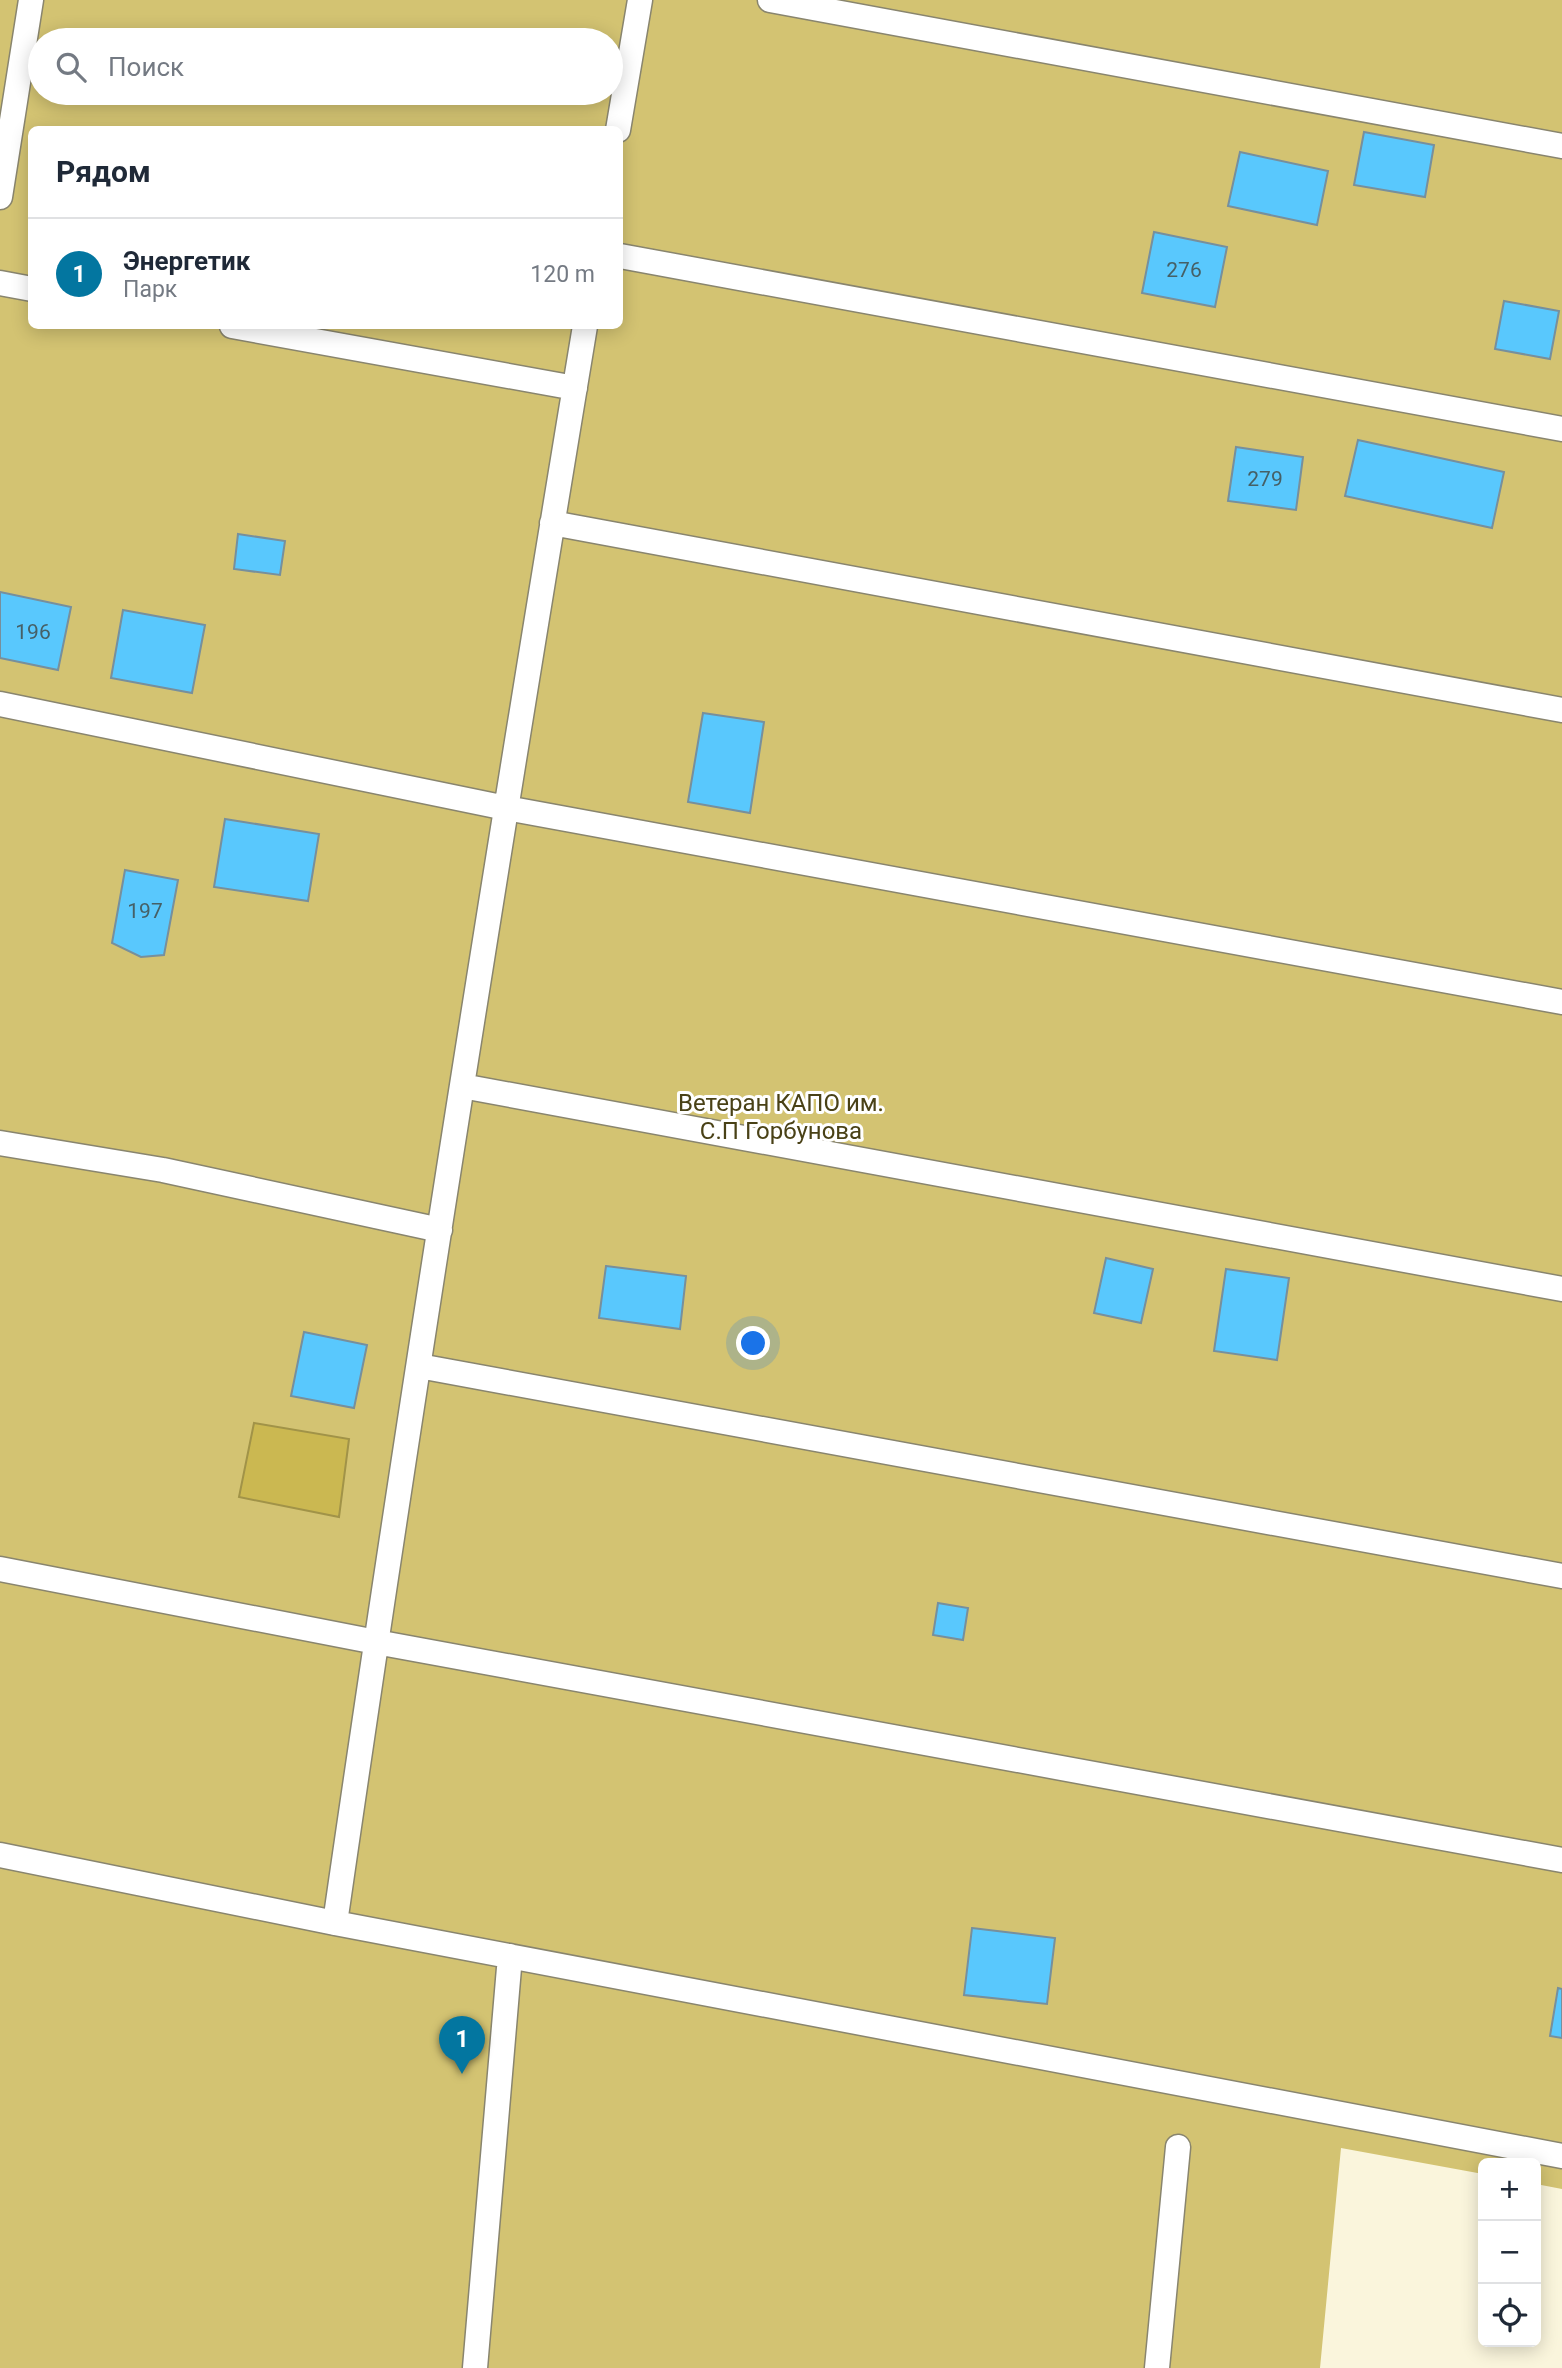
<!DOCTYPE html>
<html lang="ru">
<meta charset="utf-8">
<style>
body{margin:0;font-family:Roboto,sans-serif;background:#f2f2f3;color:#1f2937}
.controls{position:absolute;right:21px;bottom:21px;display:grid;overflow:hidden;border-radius:10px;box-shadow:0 4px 18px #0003}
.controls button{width:63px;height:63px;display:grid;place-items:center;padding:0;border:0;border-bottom:2px solid #e0e1e3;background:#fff;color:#1f2937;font:35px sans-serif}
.you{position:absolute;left:754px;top:1344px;width:24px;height:24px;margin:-18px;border:5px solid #fff;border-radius:50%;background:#1a73e8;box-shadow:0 0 0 10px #1a73e833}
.badge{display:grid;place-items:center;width:46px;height:46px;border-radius:50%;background:#0376a0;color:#fff;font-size:23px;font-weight:700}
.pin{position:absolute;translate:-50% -58px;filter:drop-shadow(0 2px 4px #0008)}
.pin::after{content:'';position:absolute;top:37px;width:24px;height:21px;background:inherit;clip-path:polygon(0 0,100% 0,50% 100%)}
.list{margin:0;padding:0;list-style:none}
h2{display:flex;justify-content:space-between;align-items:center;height:91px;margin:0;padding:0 28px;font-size:30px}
h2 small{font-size:23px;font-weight:400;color:#747a83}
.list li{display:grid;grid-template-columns:46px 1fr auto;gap:21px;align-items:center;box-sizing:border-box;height:112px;padding:0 28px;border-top:2px solid #e0e1e3}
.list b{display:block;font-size:26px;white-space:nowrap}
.list p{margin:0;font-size:23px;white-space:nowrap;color:#747a83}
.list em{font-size:23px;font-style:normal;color:#747a83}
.icon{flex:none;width:38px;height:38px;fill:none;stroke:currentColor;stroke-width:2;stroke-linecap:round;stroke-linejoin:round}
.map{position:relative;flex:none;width:1562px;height:2368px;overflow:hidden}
.search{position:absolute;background:#fff;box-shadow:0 4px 18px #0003;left:28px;top:28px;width:595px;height:77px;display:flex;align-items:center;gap:18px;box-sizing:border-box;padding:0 24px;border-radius:38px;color:#747a83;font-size:26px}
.panel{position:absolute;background:#fff;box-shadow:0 4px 18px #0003;left:28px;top:126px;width:595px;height:203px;border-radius:10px}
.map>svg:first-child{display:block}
.green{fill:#d3c372;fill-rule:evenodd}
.water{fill:#cbb851;stroke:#a19348;stroke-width:2}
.building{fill:#59c8fd;stroke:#778f9c;stroke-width:2}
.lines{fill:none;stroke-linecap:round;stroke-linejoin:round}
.lane-casing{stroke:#89856e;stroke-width:27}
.lane{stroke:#fff;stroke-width:24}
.labels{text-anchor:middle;stroke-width:6;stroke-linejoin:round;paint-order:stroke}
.number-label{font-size:21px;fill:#466066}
.park-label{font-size:24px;fill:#494116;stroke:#fff}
</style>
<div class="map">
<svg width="1562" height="2368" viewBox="0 0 1562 2368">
<rect width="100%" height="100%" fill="#faf5dc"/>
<path class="green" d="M 0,0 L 1562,0 L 1562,2189 L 1536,2184 L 1536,2163 L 1483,2163 L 1483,2174 L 1341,2148 L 1320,2368 L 0,2368 ZM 40,40 L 611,40 L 611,93 L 40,93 ZM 32,130 L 620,130 L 620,326 L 32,326 Z"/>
<path class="water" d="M 254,1423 L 349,1439 L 339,1517 L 239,1497 Z"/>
<path class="building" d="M 1364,132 L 1434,145 L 1425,197 L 1354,185 Z
M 1240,152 L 1328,171 L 1317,225 L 1228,206 Z
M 1154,232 L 1227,247 L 1215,307 L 1142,293 Z
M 1504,301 L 1559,311 L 1550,359 L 1495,349 Z
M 1358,440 L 1504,472 L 1492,528 L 1345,496 Z
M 1236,447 L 1303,457 L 1296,510 L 1228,501 Z
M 238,534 L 285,541 L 280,575 L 234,569 Z
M 0,592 L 71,607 L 58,670 L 0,658 Z
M 123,610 L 205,625 L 192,693 L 111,678 Z
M 703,713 L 764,722 L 750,813 L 688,802 Z
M 225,819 L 319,834 L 308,901 L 214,887 Z
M 125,870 L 178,880 L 164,955 L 141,957 L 112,943 Z
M 1106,1258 L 1153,1269 L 1141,1323 L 1094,1313 Z
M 606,1266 L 686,1276 L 680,1329 L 599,1318 Z
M 1226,1269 L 1289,1278 L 1277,1360 L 1214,1351 Z
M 304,1332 L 367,1345 L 354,1408 L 291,1396 Z
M 938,1603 L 968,1608 L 963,1640 L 933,1635 Z
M 972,1928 L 1055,1938 L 1047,2004 L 964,1995 Z
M 1558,1988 L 1562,1989 L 1562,2038 L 1550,2036 Z"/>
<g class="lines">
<defs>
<path id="lane" d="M 770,0 L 1562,146
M 618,130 L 640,0
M 0,197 L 31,0
M 620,256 L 1562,429
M 0,283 L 32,289
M 232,326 L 575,388
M 552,523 L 1562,710
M 0,704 L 506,808 L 1562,1002
M 462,1086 L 1562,1289
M 0,1143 L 163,1170 L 440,1230
M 419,1366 L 1562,1576
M 0,1569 L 376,1642 L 1562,1860
M 0,1855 L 335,1923 L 1562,2156
M 335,1923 C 412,1389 497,857 585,326
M 475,2368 L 510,1956
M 1157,2368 L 1178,2147"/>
</defs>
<use href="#lane" class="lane-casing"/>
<use href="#lane" class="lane"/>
</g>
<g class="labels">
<g class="number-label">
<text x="1184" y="277">276</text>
<text x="1265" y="486">279</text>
<text x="33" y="639">196</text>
<text x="145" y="918">197</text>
</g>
<g class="park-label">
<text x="781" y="1111">Ветеран КАПО им.<tspan x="781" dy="28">С.П Горбунова</tspan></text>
</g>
</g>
</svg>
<div class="controls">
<button>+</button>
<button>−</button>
<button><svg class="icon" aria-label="locate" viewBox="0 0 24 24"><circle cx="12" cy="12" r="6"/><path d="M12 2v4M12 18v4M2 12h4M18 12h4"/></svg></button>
</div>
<div class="you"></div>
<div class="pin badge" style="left:462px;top:2074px">1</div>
<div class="search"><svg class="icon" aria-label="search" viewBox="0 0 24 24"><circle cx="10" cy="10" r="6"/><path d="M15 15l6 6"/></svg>Поиск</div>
<section class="panel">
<h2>Рядом<small></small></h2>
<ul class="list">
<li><span class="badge">1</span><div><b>Энергетик</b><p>Парк</p></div><em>120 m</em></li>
</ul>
</section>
</div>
